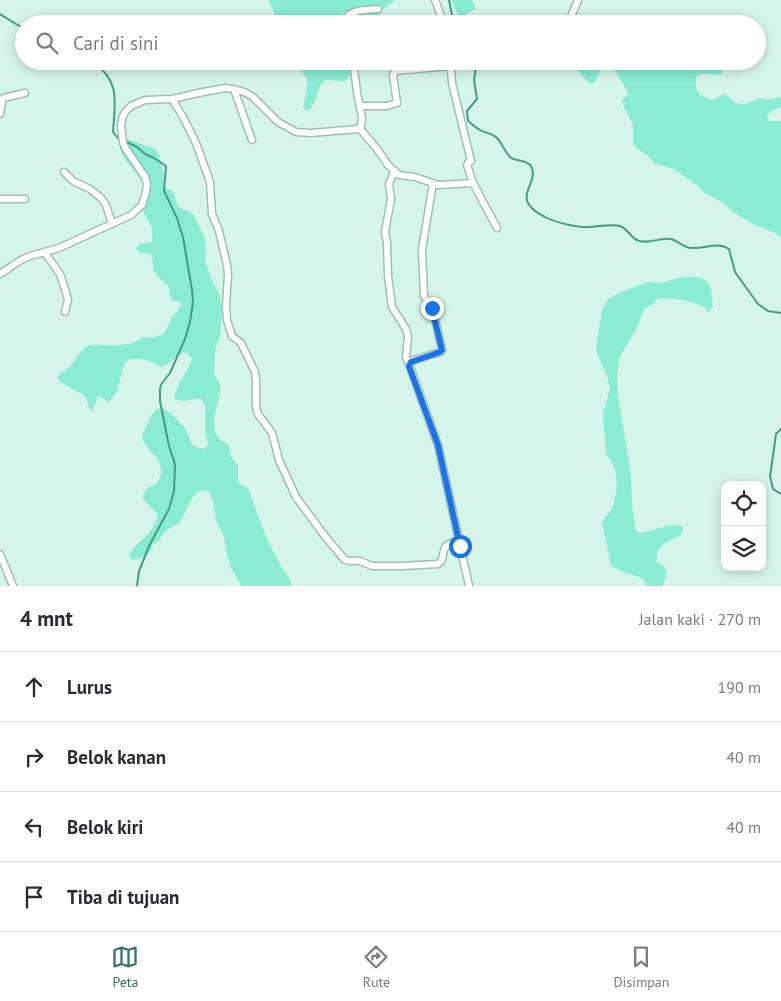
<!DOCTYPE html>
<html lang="id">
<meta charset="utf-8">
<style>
body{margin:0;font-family:"PT Sans",sans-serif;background:#f2f2f3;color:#2b2b33}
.controls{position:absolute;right:15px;bottom:15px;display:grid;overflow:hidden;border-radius:10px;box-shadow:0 2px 12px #0003}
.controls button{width:45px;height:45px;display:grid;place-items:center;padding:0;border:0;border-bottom:1px solid #e1e1e2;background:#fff;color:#2b2b33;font:25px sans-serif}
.stop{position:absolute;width:15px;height:15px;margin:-11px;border:4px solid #1a73e8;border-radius:50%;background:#fff}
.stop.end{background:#1a73e8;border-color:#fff;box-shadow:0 1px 5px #0008}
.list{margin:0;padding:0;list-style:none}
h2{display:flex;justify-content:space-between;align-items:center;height:65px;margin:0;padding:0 20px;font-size:21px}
h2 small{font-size:16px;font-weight:400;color:#7c7c81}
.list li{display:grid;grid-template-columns:32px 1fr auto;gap:15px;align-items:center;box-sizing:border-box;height:70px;padding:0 20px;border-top:1px solid #e1e1e2}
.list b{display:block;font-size:19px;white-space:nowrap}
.list em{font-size:16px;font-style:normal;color:#7c7c81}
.icon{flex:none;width:28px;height:28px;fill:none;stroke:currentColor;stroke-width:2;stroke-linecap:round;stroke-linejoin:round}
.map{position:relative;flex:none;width:781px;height:586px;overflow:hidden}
.search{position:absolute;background:#fff;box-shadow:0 2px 12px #0003;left:15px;right:15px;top:15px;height:55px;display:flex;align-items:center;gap:12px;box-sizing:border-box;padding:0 18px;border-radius:28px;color:#7c7c81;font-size:19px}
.sheet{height:345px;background:#fff}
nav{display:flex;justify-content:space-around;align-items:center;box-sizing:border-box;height:70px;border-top:1px solid #e1e1e2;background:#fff;font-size:14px;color:#7c7c81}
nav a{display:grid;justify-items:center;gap:2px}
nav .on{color:#367868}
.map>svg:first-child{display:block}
.green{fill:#8aecd2}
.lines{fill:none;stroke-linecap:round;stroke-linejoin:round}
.stream{stroke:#449c87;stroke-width:2}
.minor-casing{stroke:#a0beb5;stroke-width:9}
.minor{stroke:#fff;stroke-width:6}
.route{stroke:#1a73e8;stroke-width:6}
</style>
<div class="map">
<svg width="781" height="586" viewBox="0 0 781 586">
<rect width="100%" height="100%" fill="#d5f5eb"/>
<path class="green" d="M 269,0 L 395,0 L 379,12 L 380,24 L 360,24 L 359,19 L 350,10 L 341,14 L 336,24 L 283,24 L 275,15 Z
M 451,0 L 472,0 L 476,9 L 467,13 L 462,18 L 459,18 L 453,3 Z
M 295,61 L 348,61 L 351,75 L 345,81 L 326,80 L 320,85 L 315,101 L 309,111 L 305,110 L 303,107 L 307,90 L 307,79 Z
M 571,61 L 630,61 C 638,72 657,69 670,70 L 671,68 L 670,61 L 721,61 C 730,84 707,70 699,75 C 695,77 696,78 696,82 C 695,94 702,96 713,100 L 723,94 L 729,97 L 736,103 L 745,104 L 760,98 L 765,100 L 781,97 L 781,107 L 771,111 L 767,116 L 768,121 L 781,121 L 781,237 L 775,233 L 755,225 L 730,210 L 726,204 L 703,192 L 699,187 L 674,169 L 654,163 L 648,156 L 633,145 L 633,125 L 623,105 L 622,100 L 629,94 L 613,67 L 601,68 C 600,73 596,76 595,82 L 593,83 L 589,83 L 575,68 L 575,65 Z
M 124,138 L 153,148 L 158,152 L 163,172 L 164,185 L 166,188 L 171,190 L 173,192 L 178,207 L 189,211 L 193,214 L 204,236 L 206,249 L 205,261 L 213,283 L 220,295 L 222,313 L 220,336 L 215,349 L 214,374 L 220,384 L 220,394 L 214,417 L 215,432 L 219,439 L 229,445 L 231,457 L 238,465 L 238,481 L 240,484 L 248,488 L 266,537 L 282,568 L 288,576 L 292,586 L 242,586 L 231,568 L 226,550 L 224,537 L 216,520 L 213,502 L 209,491 C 191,487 188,510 180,522 C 176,526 171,526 167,530 C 164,532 164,533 162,536 C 160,540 157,541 154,544 C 152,546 152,548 150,551 C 146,557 137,560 130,559 L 130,553 C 140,538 153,536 158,515 C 153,507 146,504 142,497 L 146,489 L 157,483 L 162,472 L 158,459 L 149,450 L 142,439 L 143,433 L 152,414 L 156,410 L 162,408 C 170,412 178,420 184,427 C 193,439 186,447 206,449 L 208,443 L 205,430 L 205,406 L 201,398 L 184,401 L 175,400 C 173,389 188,371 192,359 L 189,355 L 184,352 C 174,357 172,363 161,367 C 151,361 136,354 125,362 L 116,393 L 109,402 L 99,396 L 97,397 L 96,403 L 91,412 C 87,406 88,400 84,395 L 60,382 L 57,376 C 61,373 66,370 70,367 C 77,359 80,347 91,345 C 94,344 99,345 102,345 C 117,346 131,346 143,337 L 152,338 L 164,334 L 170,322 L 172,316 C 177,312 181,308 181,302 L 171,300 L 168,285 L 161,280 L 153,270 L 153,263 L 151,254 C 146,253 139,254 136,249 L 139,244 L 152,242 C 152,237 153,230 151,226 C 148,218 141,211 141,201 C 141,194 145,189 142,182 C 135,167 115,157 121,139 Z
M 681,277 C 709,276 711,280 713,307 L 708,313 C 707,310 707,309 704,307 C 695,301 667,297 657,299 L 653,304 L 647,307 L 643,311 L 637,328 L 620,356 L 617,374 L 618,396 L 631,474 L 632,505 L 636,531 L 641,533 L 671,525 L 682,526 L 683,532 C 676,539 664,541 659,549 C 657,552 657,558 656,562 C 670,567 667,574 663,586 L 647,586 C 643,576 635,576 626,573 C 621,571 616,568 611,566 L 602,522 C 605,517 609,514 612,509 C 618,493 620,466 606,455 L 603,414 L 610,388 L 607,376 L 599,358 L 596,347 L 602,310 L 608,299 L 619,293 L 642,284 L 649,282 L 661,283 Z"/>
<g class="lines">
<path class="stream" d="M 449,0 L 452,15 L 458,24
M 0,14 L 24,29
M 92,61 C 121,82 115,100 113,132 L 117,137 L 121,139
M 477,61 L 474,80 L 477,99 L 467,111 L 468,121 C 472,124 476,128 480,130 C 485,133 492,133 497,138 C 502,143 505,152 510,157 C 516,162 526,159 531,166 C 541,184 507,198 545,217 C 554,222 575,227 585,227 C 596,228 609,223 620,226 C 627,228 630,237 637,240 C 646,245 662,237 671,239 C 679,241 683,248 692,248 C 705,249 717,241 729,249 L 735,272 L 758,304 L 768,311 L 781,313
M 125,141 L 137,147 L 145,154 L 154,158 L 166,166 L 164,191 L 177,218 L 183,237 L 192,290 L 193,302 L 190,322 L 185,339 L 170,373 L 162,383 L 160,388 L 160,401 L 169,446 L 175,464 L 174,491 L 169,509 L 150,544 L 139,571 L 137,586
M 781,429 L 776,434 L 771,470 L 770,476 L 773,489 L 781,494"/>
<defs>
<path id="minor" d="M 435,0 L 444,24
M 344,24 C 345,9 367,10 378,9
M 568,24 L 578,0
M 353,61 L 357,92 L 362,118 L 361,126 L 358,129
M 450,61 L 452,83 L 471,161 L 468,163 L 467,165 L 473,183 L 497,228
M 234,89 L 252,140
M 172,99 L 183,117 L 196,143 L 210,182 L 212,214 L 219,231 L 227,265 L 228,274 L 226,306 L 227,320 L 232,336 L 241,343 L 255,372 L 256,380 L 256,407 L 258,414 L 272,433 L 279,460 L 296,497 L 324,535 L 344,559 C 350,563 354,560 360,561 C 364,562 368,565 372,566 L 402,566 L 438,564 L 442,560 C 444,545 445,545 459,540
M 360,106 L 387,106 L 397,103 L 393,75 L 395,71 L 450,66
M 0,114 L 2,101 L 3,98 L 25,93
M 64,172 L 73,181 L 90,189 L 101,198 L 106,205 L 112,224
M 394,172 L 389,184 L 391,199 L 385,232 L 387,243 L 388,276 L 392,307 L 406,329 L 408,337 L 406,357 L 408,362 L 410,363
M 433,183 L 422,250 L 424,296 L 433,310 L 442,350 L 440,352 L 411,361 L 409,364 L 438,445 L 469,586
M 0,199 L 25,199
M 45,253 L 60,274 L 68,299 L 65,312
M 0,274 L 21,260 L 30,256 L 59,248 L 131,215 L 142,205 L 146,192 L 147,184 L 145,177 L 126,149 L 123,143 L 121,125 L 123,116 L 126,111 L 131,106 L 145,100 L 172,99 L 203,92 L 225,88 L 234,89 L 244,92 L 253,97 L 278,122 L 296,132 L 311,133 L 358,129 L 361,130 L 377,149 L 388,165 L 399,175 L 415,177 L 438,185 L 473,183
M 0,554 L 13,586"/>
</defs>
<use href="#minor" class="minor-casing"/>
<use href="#minor" class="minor"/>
</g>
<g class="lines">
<path class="route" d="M 432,308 L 442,350 L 440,352 L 411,362 L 409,366 L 438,445 L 460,546"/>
</g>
</svg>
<div class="controls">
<button><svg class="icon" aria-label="locate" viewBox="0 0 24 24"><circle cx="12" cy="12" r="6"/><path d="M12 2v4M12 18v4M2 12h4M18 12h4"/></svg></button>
<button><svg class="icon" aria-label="layers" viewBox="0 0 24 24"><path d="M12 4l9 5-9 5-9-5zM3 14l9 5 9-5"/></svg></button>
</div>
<div class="stop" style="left:460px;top:546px"></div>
<div class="stop end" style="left:432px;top:308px"></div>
<div class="search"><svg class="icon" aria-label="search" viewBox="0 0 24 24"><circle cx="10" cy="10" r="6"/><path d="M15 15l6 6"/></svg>Cari di sini</div>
</div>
<section class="sheet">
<h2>4 mnt<small>Jalan kaki · 270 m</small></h2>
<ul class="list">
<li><svg class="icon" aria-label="ahead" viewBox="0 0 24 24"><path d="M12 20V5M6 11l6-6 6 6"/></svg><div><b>Lurus</b></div><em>190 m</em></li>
<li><svg class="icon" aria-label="right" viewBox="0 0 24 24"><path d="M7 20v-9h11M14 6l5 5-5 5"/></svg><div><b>Belok kanan</b></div><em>40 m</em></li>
<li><svg class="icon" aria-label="left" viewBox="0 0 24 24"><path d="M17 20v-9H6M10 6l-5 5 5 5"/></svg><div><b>Belok kiri</b></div><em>40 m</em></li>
<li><svg class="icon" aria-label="arrive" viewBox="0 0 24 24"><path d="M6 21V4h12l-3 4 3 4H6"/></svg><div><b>Tiba di tujuan</b></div></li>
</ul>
</section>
<nav>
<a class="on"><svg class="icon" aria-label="map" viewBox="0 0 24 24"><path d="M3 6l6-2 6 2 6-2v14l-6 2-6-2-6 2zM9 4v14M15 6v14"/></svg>Peta</a>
<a><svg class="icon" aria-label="directions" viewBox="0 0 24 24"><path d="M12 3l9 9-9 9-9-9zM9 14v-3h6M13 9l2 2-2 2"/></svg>Rute</a>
<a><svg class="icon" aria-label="saved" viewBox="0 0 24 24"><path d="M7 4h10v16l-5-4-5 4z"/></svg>Disimpan</a>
</nav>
